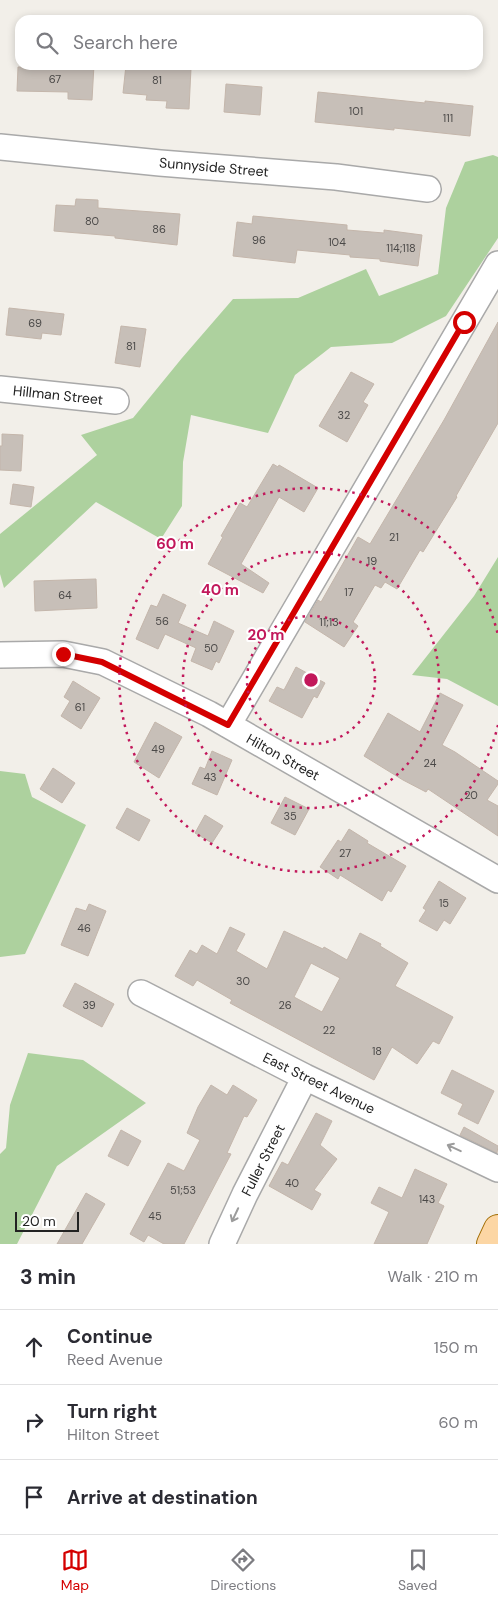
<!DOCTYPE html>
<meta charset="utf-8">
<style>
body{margin:0;font-family:"DM Sans",sans-serif;background:#f7f7f7;color:#2b2b33}
.scale{position:absolute;left:15px;bottom:12px;width:64px;box-sizing:border-box;padding-left:5px;border:2px solid #222;border-top:0;font-size:14px;line-height:18px;white-space:nowrap;color:#222;-webkit-text-stroke:4px #fff;paint-order:stroke}
.stop{position:absolute;width:15px;height:15px;margin:-11px;border:4px solid #d40000;border-radius:50%;background:#fff}
.stop.end{background:#d40000;border-color:#fff;box-shadow:0 1px 5px #0008}
.list{margin:0;padding:0;list-style:none}
h2{display:flex;justify-content:space-between;align-items:center;height:65px;margin:0;padding:0 20px;font-size:21px}
h2 small{font-size:16px;font-weight:400;color:#7c7c81}
.list li{display:grid;grid-template-columns:32px 1fr auto;gap:15px;align-items:center;box-sizing:border-box;height:75px;padding:0 20px;border-top:1px solid #e1e1e2}
.list b{display:block;font-size:19px;white-space:nowrap}
.list p{margin:0;font-size:16px;white-space:nowrap;color:#7c7c81}
.list em{font-size:16px;font-style:normal;color:#7c7c81}
.icon{flex:none;width:28px;height:28px;fill:none;stroke:currentColor;stroke-width:2;stroke-linecap:round;stroke-linejoin:round}
.map{position:relative;flex:none;width:498px;height:1244px;overflow:hidden}
.search{position:absolute;background:#fff;box-shadow:0 2px 8px #0003;left:15px;right:15px;top:15px;height:55px;display:flex;align-items:center;gap:12px;box-sizing:border-box;padding:0 18px;border-radius:15px;color:#7c7c81;font-size:19px}
.sheet{height:290px;background:#fff}
nav{display:flex;justify-content:space-around;align-items:center;box-sizing:border-box;height:70px;border-top:1px solid #e1e1e2;background:#fff;font-size:14px;color:#7c7c81}
nav a{display:grid;justify-items:center;gap:2px}
nav .on{color:#d40000}
.map>svg:first-child{display:block}
.forest{fill:#add19e}
.building{fill:#c7bfb8;stroke:#c4b6ab;fill-rule:evenodd}
.lines{fill:none;stroke-linecap:round;stroke-linejoin:round}
.minor-casing{stroke:#a9a9a9;stroke-width:28}
.major-casing{stroke:#a06b00;stroke-width:30}
.minor{stroke:#fff;stroke-width:25}
.major{stroke:#fcd6a4;stroke-width:28}
.oneway{stroke:#9c9c9c}
.route{stroke:#d40000;stroke-width:6}
.ring{fill:none;stroke:#c2185b;stroke-width:2.5;stroke-dasharray:2.5 5}
.labels{text-anchor:middle;stroke-width:4;stroke-linejoin:round;paint-order:stroke}
.number-label{font-size:11px;fill:#4b4948}
.street-label{font-size:14px;fill:#222;stroke:#fff}
.centre{fill:#c2185b;stroke:#fff;stroke-width:2.5}
.ring-label{font-size:15px;text-anchor:middle;font-weight:bold;fill:#c2185b;stroke:#fff;stroke-width:4;stroke-linejoin:round;paint-order:stroke}
</style>
<div class="map">
<svg width="498" height="1244" viewBox="0 0 498 1244">
<rect width="100%" height="100%" fill="#f2efe9"/>
<path class="forest" d="M 493,155 L 498,157 L 498,238 L 446,316 L 392,343 L 331,347 L 295,375 L 268,433 L 191,415 L 183,462 L 182,506 L 161,539 L 96,502 L 4,588 L 0,574 L 0,534 L 97,455 L 81,435 L 133,418 L 182,358 L 233,299 L 298,298 L 366,269 L 379,296 L 438,274 L 446,208 L 465,162 Z
M 498,557 L 498,706 L 447,679 L 412,675 L 474,596 Z
M 0,771 L 25,774 L 32,797 L 86,825 L 25,954 L 0,957 Z
M 28,1053 L 83,1060 L 146,1103 L 57,1166 L 17,1244 L 0,1244 L 0,1154 L 6,1148 L 10,1105 Z"/>
<path class="building" d="M 50,65 L 94,65 L 92,100 L 68,99 L 68,92 L 17,91 L 18,67 L 50,68 Z
M 126,65 L 167,65 L 191,68 L 189,109 L 166,108 L 167,101 L 146,100 L 147,95 L 123,93 Z
M 226,84 L 262,87 L 260,115 L 224,112 Z
M 318,92 L 425,103 L 425,101 L 473,106 L 470,136 L 394,128 L 394,130 L 315,122 Z
M 76,199 L 98,200 L 98,208 L 180,214 L 177,245 L 115,238 L 115,236 L 54,231 L 56,205 L 75,206 Z
M 253,216 L 347,225 L 347,230 L 384,233 L 384,230 L 422,235 L 418,266 L 380,261 L 380,259 L 350,257 L 350,255 L 297,250 L 295,263 L 233,256 L 237,222 L 252,224 Z
M 9,308 L 64,314 L 61,335 L 42,333 L 41,339 L 6,335 Z
M 498,322 L 498,423 L 456,496 L 457,497 L 423,552 L 420,550 L 397,589 L 385,582 L 381,588 L 375,585 L 353,622 L 358,626 L 344,647 L 305,622 L 318,600 L 321,602 L 358,537 L 370,544 L 444,420 Z
M 121,326 L 146,329 L 140,367 L 115,363 Z
M 351,372 L 374,384 L 363,402 L 368,405 L 347,442 L 319,426 Z
M 2,434 L 23,435 L 21,471 L 0,470 L 0,446 L 2,446 Z
M 273,464 L 278,467 L 279,465 L 318,488 L 304,512 L 279,497 L 241,564 L 269,583 L 263,593 L 208,564 L 223,537 L 221,536 L 240,503 L 247,507 Z
M 13,484 L 34,487 L 31,507 L 10,504 Z
M 96,579 L 97,608 L 35,611 L 34,581 Z
M 163,594 L 186,605 L 178,623 L 208,636 L 214,621 L 234,631 L 219,663 L 216,661 L 212,670 L 191,661 L 196,648 L 165,634 L 158,649 L 136,639 L 151,605 L 157,607 Z
M 296,667 L 325,683 L 317,698 L 314,696 L 302,718 L 269,701 L 277,687 L 284,690 Z
M 73,681 L 100,698 L 81,729 L 61,716 L 70,701 L 64,697 Z
M 440,693 L 463,705 L 442,745 L 455,752 L 498,781 L 498,784 L 487,800 L 498,806 L 498,836 L 428,789 L 426,792 L 403,780 L 364,756 L 388,713 L 420,732 Z
M 155,722 L 182,737 L 159,778 L 134,762 Z
M 212,751 L 232,760 L 217,795 L 192,784 L 200,767 L 205,769 Z
M 53,768 L 75,783 L 62,803 L 40,789 Z
M 285,797 L 309,809 L 295,835 L 271,823 Z
M 127,808 L 150,820 L 139,841 L 116,828 Z
M 205,815 L 223,826 L 212,843 L 195,833 Z
M 349,829 L 368,841 L 367,843 L 406,866 L 391,892 L 388,890 L 382,901 L 340,875 L 338,879 L 320,867 L 338,840 L 341,842 Z
M 439,881 L 466,898 L 450,924 L 444,920 L 437,931 L 419,921 L 426,910 L 423,908 Z
M 89,904 L 106,911 L 88,956 L 61,945 L 76,908 L 86,911 Z
M 230,927 L 245,934 L 236,951 L 267,969 L 284,931 L 323,949 L 324,947 L 347,960 L 360,933 L 381,944 L 380,946 L 408,963 L 395,986 L 453,1017 L 439,1044 L 433,1041 L 417,1064 L 392,1047 L 374,1080 L 230,1003 L 232,1000 L 197,980 L 193,986 L 175,976 L 190,950 L 197,954 L 202,945 L 217,954 ZM 311,963 L 340,978 L 322,1012 L 294,997 Z
M 75,983 L 114,1004 L 102,1027 L 63,1006 Z
M 452,1070 L 494,1091 L 478,1124 L 458,1114 L 463,1104 L 441,1093 Z
M 211,1085 L 227,1095 L 233,1085 L 257,1100 L 247,1117 L 244,1116 L 227,1153 L 231,1154 L 184,1244 L 164,1244 L 148,1235 L 144,1242 L 130,1234 L 168,1163 L 184,1171 L 200,1140 L 187,1133 L 198,1107 Z
M 316,1113 L 332,1121 L 320,1145 L 337,1159 L 314,1190 L 321,1194 L 312,1210 L 269,1186 L 282,1162 L 288,1165 Z
M 464,1127 L 498,1146 L 497,1153 L 460,1135 Z
M 121,1130 L 141,1141 L 128,1166 L 108,1156 Z
M 415,1169 L 447,1184 L 438,1203 L 444,1206 L 427,1244 L 374,1244 L 389,1212 L 371,1203 L 379,1187 L 402,1198 Z
M 86,1193 L 105,1204 L 82,1244 L 57,1244 Z"/>
<g class="lines">
<defs>
<path id="minor" d="M 0,147 L 160,163 L 336,177 L 428,189
M 0,389 L 116,401
M 0,655 L 63,654 L 103,662 L 209,714 L 498,880
M 228,725 L 498,264
M 141,993 L 305,1077 L 498,1169
M 222,1244 L 245,1194 L 305,1077"/>
<path id="major" d="M 491,1244 L 498,1229"/>
</defs>
<use href="#minor" class="minor-casing"/>
<use href="#major" class="major-casing"/>
<use href="#minor" class="minor"/>
<use href="#major" class="major"/>
</g>
<defs><path id="oneway-shaft" d="M-6 0H5M1.5-3L5.5 0L1.5 3" fill="none" stroke-width="1.6" stroke-linecap="round" stroke-linejoin="round" transform="scale(1.25)"/></defs>
<g class="oneway">
<use href="#oneway-shaft" transform="translate(454 1148) rotate(-155)"/>
<use href="#oneway-shaft" transform="translate(235 1215) rotate(115)"/>
</g>
<g class="lines">
<path class="route" d="M 63,654 L 102,662 L 228,725 L 464,322"/>
</g>
<g class="ring">
<circle cx="311" cy="680" r="64"/>
<circle cx="311" cy="680" r="128"/>
<path d="M498 725A192 192 0 1 1 498 635"/>
</g>
<g class="labels">
<g class="number-label">
<text x="55" y="83">67</text>
<text x="157" y="84">81</text>
<text x="356" y="115">101</text>
<text x="448" y="122">111</text>
<text x="92" y="225">80</text>
<text x="159" y="233">86</text>
<text x="259" y="244">96</text>
<text x="337" y="246">104</text>
<text x="401" y="252">114;118</text>
<text x="35" y="327">69</text>
<text x="131" y="350">81</text>
<text x="344" y="419">32</text>
<text x="394" y="541">21</text>
<text x="372" y="565">19</text>
<text x="349" y="596">17</text>
<text x="65" y="599">64</text>
<text x="162" y="625">56</text>
<text x="329" y="626">11;13</text>
<text x="211" y="652">50</text>
<text x="80" y="711">61</text>
<text x="158" y="753">49</text>
<text x="430" y="767">24</text>
<text x="210" y="781">43</text>
<text x="471" y="799">20</text>
<text x="290" y="820">35</text>
<text x="345" y="857">27</text>
<text x="444" y="907">15</text>
<text x="84" y="932">46</text>
<text x="243" y="985">30</text>
<text x="89" y="1009">39</text>
<text x="285" y="1009">26</text>
<text x="329" y="1034">22</text>
<text x="377" y="1055">18</text>
<text x="292" y="1187">40</text>
<text x="183" y="1194">51;53</text>
<text x="427" y="1203">143</text>
<text x="155" y="1220">45</text>
</g>
<g class="street-label">
<text transform="translate(214 167) rotate(5)" y="5">Sunnyside Street</text>
<text transform="translate(58 395) rotate(6)" y="5">Hillman Street</text>
<text transform="translate(283 757) rotate(29)" y="5">Hilton Street</text>
<text transform="translate(319 1083) rotate(26)" y="5">East Street Avenue</text>
<text transform="translate(263 1160) rotate(-63)" y="5">Fuller Street</text>
</g>
</g>
<circle cx="311" cy="680" r="8" class="centre"/>
<g class="ring-label">
<text x="175" y="549">60 m</text>
<text x="220" y="595">40 m</text>
<text x="266" y="640">20 m</text>
</g>
</svg>
<div class="scale">20 m</div>
<div class="stop" style="left:464px;top:322px"></div>
<div class="stop end" style="left:63px;top:654px"></div>
<div class="search"><svg class="icon" aria-label="search" viewBox="0 0 24 24"><circle cx="10" cy="10" r="6"/><path d="M15 15l6 6"/></svg>Search here</div>
</div>
<section class="sheet">
<h2>3 min<small>Walk · 210 m</small></h2>
<ul class="list">
<li><svg class="icon" aria-label="ahead" viewBox="0 0 24 24"><path d="M12 20V5M6 11l6-6 6 6"/></svg><div><b>Continue</b><p>Reed Avenue</p></div><em>150 m</em></li>
<li><svg class="icon" aria-label="right" viewBox="0 0 24 24"><path d="M7 20v-9h11M14 6l5 5-5 5"/></svg><div><b>Turn right</b><p>Hilton Street</p></div><em>60 m</em></li>
<li><svg class="icon" aria-label="arrive" viewBox="0 0 24 24"><path d="M6 21V4h12l-3 4 3 4H6"/></svg><div><b>Arrive at destination</b></div></li>
</ul>
</section>
<nav>
<a class="on"><svg class="icon" aria-label="map" viewBox="0 0 24 24"><path d="M3 6l6-2 6 2 6-2v14l-6 2-6-2-6 2zM9 4v14M15 6v14"/></svg>Map</a>
<a><svg class="icon" aria-label="directions" viewBox="0 0 24 24"><path d="M12 3l9 9-9 9-9-9zM9 14v-3h6M13 9l2 2-2 2"/></svg>Directions</a>
<a><svg class="icon" aria-label="saved" viewBox="0 0 24 24"><path d="M7 4h10v16l-5-4-5 4z"/></svg>Saved</a>
</nav>
